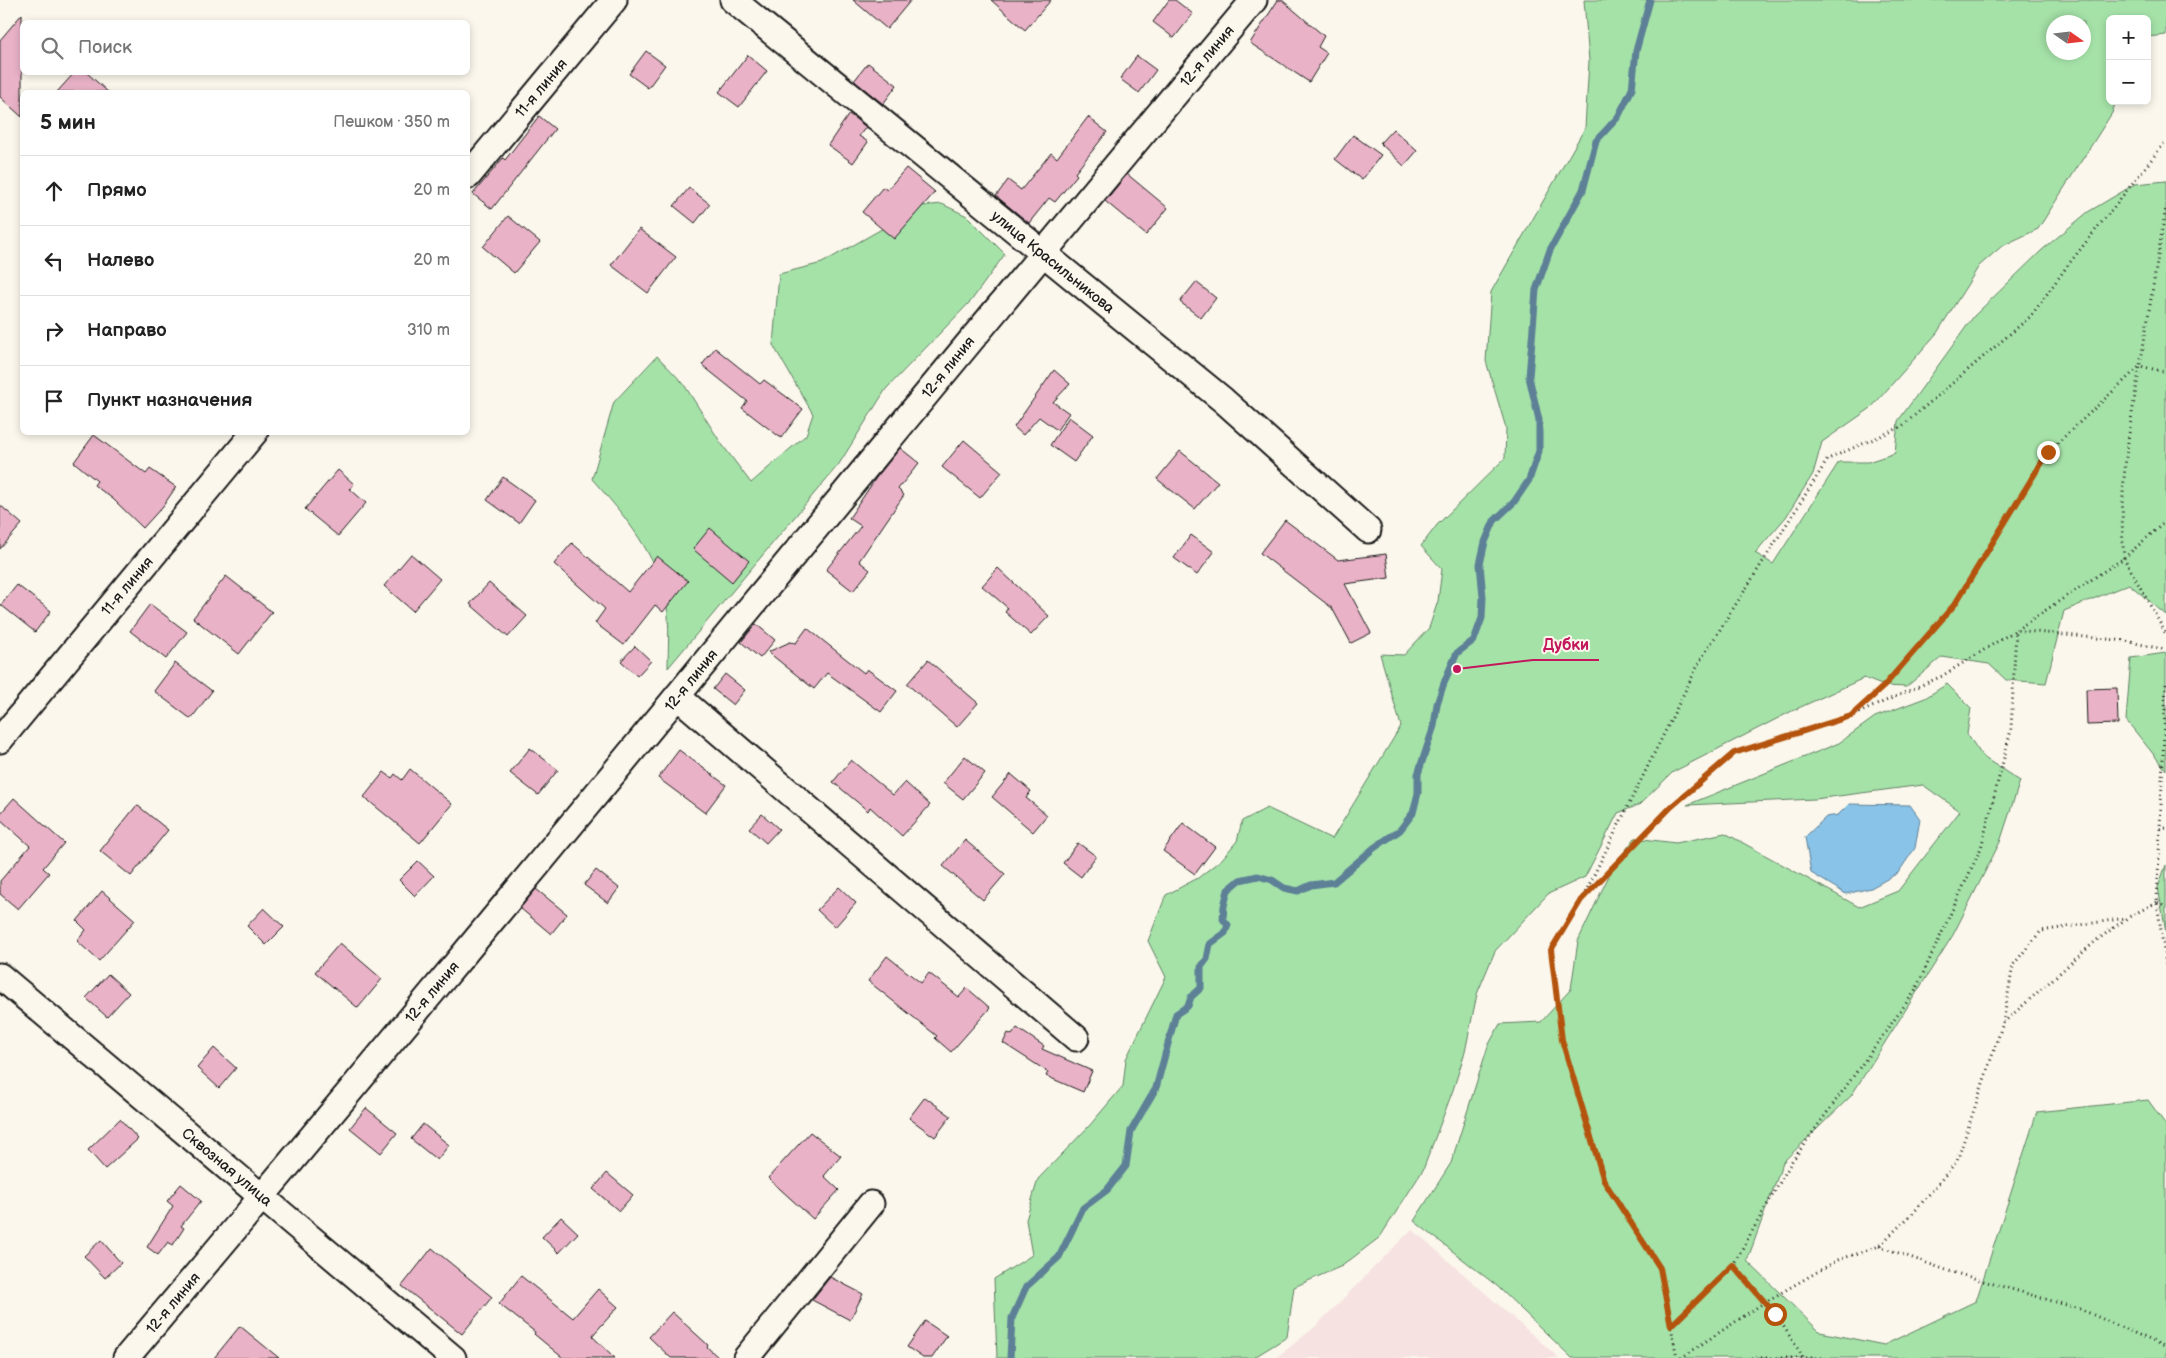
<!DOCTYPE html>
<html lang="ru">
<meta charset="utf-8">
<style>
body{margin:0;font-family:"Balsamiq Sans",sans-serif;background:#f2f2f2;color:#222}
.controls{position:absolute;right:15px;top:15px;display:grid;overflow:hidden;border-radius:8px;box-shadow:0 2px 8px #0003}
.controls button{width:45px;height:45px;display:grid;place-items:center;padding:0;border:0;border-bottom:1px solid #e0e0e0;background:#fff;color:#222;font:25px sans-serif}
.compass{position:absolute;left:2046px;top:15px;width:45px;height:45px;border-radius:50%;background:#fff;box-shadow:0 2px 8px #0003;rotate:104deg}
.stop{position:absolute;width:15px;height:15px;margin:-11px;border:4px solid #b45309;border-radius:50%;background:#fff}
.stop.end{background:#b45309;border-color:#fff;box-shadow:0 1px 5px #0008}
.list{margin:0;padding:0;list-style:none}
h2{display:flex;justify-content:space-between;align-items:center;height:65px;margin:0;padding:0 20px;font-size:21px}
h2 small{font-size:16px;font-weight:400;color:#767676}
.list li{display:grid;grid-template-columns:32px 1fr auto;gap:15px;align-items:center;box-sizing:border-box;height:70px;padding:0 20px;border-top:1px solid #e0e0e0}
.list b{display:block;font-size:19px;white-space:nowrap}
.list em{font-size:16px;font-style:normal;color:#767676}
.icon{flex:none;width:28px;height:28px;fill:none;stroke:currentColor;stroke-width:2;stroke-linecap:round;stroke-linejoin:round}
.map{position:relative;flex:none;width:2166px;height:1358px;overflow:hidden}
.search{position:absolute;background:#fff;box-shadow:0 2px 8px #0003;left:20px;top:20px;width:450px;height:55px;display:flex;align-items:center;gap:12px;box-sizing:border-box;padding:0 18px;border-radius:8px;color:#767676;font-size:19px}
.panel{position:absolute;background:#fff;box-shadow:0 2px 8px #0003;left:20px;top:90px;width:450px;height:345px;border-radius:8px}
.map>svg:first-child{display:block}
.built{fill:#f6e2e1}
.green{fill:#a5e2a8;stroke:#607f62;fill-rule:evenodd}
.water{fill:#89c3e8;stroke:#5d8096}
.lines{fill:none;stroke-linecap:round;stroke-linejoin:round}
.stream{stroke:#5d8096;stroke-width:7}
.building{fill:#e9b2c7;stroke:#1c1c1c}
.minor-casing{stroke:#1c1c1c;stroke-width:29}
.path{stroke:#1c1c1c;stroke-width:3;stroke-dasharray:1 4;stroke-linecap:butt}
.minor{stroke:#fbf7ec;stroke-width:25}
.route{stroke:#b45309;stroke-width:6}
.labels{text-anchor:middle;stroke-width:4;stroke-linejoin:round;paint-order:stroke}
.street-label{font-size:15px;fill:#1c1c1c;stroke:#fbf7ec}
.leader{fill:none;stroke:#c2185b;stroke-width:2}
.callout-dot{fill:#c2185b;stroke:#fbf7ec;stroke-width:2}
.callout-label{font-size:16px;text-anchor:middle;font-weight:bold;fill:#c2185b;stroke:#fbf7ec;stroke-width:4;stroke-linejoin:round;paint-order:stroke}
</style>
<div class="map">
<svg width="2166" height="1358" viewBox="0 0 2166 1358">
<rect width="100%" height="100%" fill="#fbf7ec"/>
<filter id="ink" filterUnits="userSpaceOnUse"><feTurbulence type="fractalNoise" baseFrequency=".02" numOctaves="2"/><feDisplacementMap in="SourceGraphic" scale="10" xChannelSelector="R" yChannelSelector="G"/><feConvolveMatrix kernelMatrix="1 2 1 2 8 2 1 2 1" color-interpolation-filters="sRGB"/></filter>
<g filter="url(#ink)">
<path class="built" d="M 1412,1229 L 1559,1358 L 1276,1358 L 1315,1327 Z"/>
<path class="green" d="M 1584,0 L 2166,0 L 2166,35 L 2147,37 L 2147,19 L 2110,19 L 2110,101 L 2116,101 L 2112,113 L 2038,229 L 2002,246 L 1979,266 L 1937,333 L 1871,408 L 1822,442 L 1813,474 L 1786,517 L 1755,553 L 1773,564 L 1839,462 L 1868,462 L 1895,453 L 1898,421 L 1974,316 L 2042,250 L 2088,212 L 2135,184 L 2166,181 L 2166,615 L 2129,584 L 2064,611 L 2046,683 L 2006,680 L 1989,664 L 1942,657 L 1906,687 L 1884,686 L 1864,678 L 1792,711 L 1673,772 L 1639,805 L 1618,813 L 1585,877 L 1548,894 L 1495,951 L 1477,994 L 1465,1052 L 1453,1090 L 1423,1170 L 1380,1237 L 1342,1266 L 1294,1287 L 1287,1337 L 1253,1358 L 997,1358 L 994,1279 L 1032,1255 L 1026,1220 L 1038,1179 L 1090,1125 L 1123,1086 L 1126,1059 L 1166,977 L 1148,941 L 1166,895 L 1198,878 L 1222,859 L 1237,841 L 1242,821 L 1267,808 L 1332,839 L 1401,726 L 1380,654 L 1404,655 L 1429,628 L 1438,601 L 1442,569 L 1421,546 L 1437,525 L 1505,458 L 1506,428 L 1486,361 L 1491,292 L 1585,128 L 1589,61 ZM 2054,22 L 2084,22 L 2084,52 L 2054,52 Z
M 942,204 L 967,216 L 1005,254 L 971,301 L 886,389 L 839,464 L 668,668 C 668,648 670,626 667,607 C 659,556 625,516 592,479 L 614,402 L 657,356 L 683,383 L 721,443 L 751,483 L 806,435 L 813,414 L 773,345 L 779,274 L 822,263 L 922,206 Z
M 2166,653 L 2166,770 L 2126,720 L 2131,658 Z
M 1947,684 L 1971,708 L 1967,734 L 1983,757 L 2020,781 L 2000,842 L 1953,935 L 1851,1096 L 1783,1162 L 1747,1261 L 1820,1332 L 1884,1345 L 1976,1301 L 2037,1112 L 2148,1100 L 2166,1125 L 2166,1358 L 1572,1358 L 1497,1286 L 1414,1221 L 1451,1163 L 1488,1046 L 1500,1024 L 1541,1022 L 1571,989 L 1578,941 L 1612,869 L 1635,838 L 1676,843 L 1725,833 L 1859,907 L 1898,891 L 1960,811 L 1923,785 L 1815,799 L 1687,805 L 1839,743 L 1875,717 L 1925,698 Z
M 2166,865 L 2166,933 L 2158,887 Z"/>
<path class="water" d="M 1849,804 L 1910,805 L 1920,819 L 1915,848 L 1898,873 L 1871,888 L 1846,894 L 1811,873 L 1805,837 L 1826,817 L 1838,815 Z"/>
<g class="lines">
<path class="stream" d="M 1010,1358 L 1012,1318 L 1026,1287 L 1059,1257 L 1083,1208 L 1107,1190 L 1126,1166 L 1131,1131 L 1156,1088 L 1176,1014 L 1188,1006 L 1191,997 L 1201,988 L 1201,967 L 1207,959 L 1210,944 L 1225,933 L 1228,925 L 1223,919 L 1224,906 L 1228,890 L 1240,880 L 1258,876 L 1272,880 L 1284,888 L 1298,891 L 1311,885 L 1334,882 L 1374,848 L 1400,830 L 1413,813 L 1418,793 L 1418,774 L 1434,726 L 1437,704 L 1445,680 L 1457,653 L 1474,640 L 1482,618 L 1483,597 L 1480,564 L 1485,542 L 1494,521 L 1514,502 L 1529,480 L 1539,451 L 1539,420 L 1529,377 L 1536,290 L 1550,250 L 1583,190 L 1596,141 L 1618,117 L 1632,89 L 1636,51 L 1650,0"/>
</g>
<path class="building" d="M 853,0 L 911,0 L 887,29 Z
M 991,0 L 1051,0 L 1025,30 Z
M 1169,0 L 1175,0 L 1193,14 L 1174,38 L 1153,22 Z
M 1278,0 L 1282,0 L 1324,36 L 1318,47 L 1327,53 L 1309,82 L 1250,43 Z
M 22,14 L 22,117 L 0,97 L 0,40 Z
M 646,51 L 665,65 L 648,88 L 629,74 Z
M 748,55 L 767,71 L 739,107 L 719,92 Z
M 1137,56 L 1156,70 L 1139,93 L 1120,79 Z
M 868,63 L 897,85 L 883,104 L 854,81 Z
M 75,72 L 86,72 L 108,92 L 57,92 Z
M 849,114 L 866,127 L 859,136 L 868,142 L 853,163 L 828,145 Z
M 539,116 L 555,129 L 492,209 L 473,194 L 503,158 L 505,160 Z
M 1088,117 L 1107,132 L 1075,173 L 1077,175 L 1055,202 L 1049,198 L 1029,223 L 996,196 L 1008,180 L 1021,190 L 1051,153 L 1057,158 Z
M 1393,129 L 1417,151 L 1404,166 L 1380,143 Z
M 1353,135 L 1381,155 L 1362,180 L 1335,159 Z
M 906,168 L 935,192 L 894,239 L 862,212 L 883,187 L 887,190 Z
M 1127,174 L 1168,208 L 1146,235 L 1105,201 Z
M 689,188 L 710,204 L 695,223 L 674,206 Z
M 508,216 L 540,242 L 514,273 L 483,247 Z
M 639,229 L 676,257 L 648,293 L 611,265 Z
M 1196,282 L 1216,298 L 1201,318 L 1180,302 Z
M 715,348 L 760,384 L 764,380 L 803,409 L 781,438 L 742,408 L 747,401 L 702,365 Z
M 1054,370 L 1070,384 L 1053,402 L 1069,413 L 1057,430 L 1039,417 L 1023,435 L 1014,427 Z
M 1069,417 L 1093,435 L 1074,462 L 1050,445 Z
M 94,435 L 146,474 L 150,469 L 176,487 L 163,506 L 143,528 L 113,499 L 94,485 L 97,481 L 74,462 Z
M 964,440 L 1002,472 L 980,498 L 942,467 Z
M 900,448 L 919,463 L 898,489 L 904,495 L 859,561 L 870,570 L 853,591 L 826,570 L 861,526 L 849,518 L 876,478 Z
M 1180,451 L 1218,482 L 1195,509 L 1157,479 Z
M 338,470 L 354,484 L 350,489 L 366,503 L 338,536 L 305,509 Z
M 503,477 L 535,500 L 519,523 L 487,500 Z
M 0,505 L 22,524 L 0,549 Z
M 1285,520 L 1338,560 L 1386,554 L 1389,578 L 1345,584 L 1371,633 L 1351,643 L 1332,608 L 1260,553 Z
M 710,528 L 749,561 L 732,582 L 693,549 Z
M 1191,535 L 1214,552 L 1197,575 L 1174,558 Z
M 572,543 L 628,592 L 657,556 L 688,581 L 663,612 L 655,605 L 624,645 L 595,623 L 605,609 L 554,564 Z
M 411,554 L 440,579 L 413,611 L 384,586 Z
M 998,568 L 1049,616 L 1031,635 L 1005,612 L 1008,608 L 982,586 Z
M 226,576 L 272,612 L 239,654 L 193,618 Z
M 489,583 L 527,616 L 508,637 L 470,604 Z
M 17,585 L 51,611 L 35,632 L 1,605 Z
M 150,604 L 187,632 L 166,659 L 130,631 Z
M 756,624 L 775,640 L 760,658 L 741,642 Z
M 807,628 L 864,673 L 867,669 L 897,691 L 881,712 L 827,673 L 814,689 L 768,652 L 790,642 L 796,643 Z
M 635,646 L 651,661 L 637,676 L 621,661 Z
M 928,660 L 978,703 L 957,727 L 907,684 Z
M 175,663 L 212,691 L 191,719 L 154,691 Z
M 725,674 L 745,690 L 733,705 L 713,689 Z
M 2117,688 L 2118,724 L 2087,725 L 2086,689 Z
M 530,748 L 558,770 L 538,795 L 510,773 Z
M 679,750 L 726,785 L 705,813 L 658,778 Z
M 965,756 L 985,773 L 963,799 L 943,783 Z
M 851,760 L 893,795 L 905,782 L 930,805 L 902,836 L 870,807 L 868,811 L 833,782 Z
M 410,769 L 452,804 L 420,843 L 364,797 L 384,772 L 392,778 L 395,774 L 402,780 Z
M 1011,774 L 1031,791 L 1026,798 L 1047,815 L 1033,832 L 992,797 Z
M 14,798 L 64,843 L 43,868 L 49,873 L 18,909 L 0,894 L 0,881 L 30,846 L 0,819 L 0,814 Z
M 137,805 L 168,830 L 131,876 L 100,851 Z
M 762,814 L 779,829 L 766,843 L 749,828 Z
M 1183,823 L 1215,847 L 1195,874 L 1163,851 Z
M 965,840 L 1005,874 L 983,900 L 943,866 Z
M 1078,843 L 1096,856 L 1081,877 L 1063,863 Z
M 418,861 L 434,876 L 415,896 L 399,880 Z
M 596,870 L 619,888 L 608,903 L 584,885 Z
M 839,887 L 856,903 L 835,927 L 817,910 Z
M 536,889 L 567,914 L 551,934 L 520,908 Z
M 102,891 L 135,920 L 99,961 L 77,941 L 86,930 L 77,921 Z
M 264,908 L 284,927 L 266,945 L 247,926 Z
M 340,943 L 382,979 L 358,1008 L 315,972 Z
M 887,956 L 921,983 L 929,973 L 959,997 L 967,988 L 990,1008 L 951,1052 L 935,1038 L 937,1036 L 868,981 Z
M 108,974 L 129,993 L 107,1017 L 86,998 Z
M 1017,1028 L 1044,1046 L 1042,1049 L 1092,1071 L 1083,1092 L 1046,1076 L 1048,1072 L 1003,1043 L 1008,1033 L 1012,1035 Z
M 214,1048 L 236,1068 L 219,1088 L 197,1068 Z
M 925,1097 L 951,1116 L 935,1137 L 909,1118 Z
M 366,1108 L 397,1133 L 381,1153 L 350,1128 Z
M 120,1119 L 138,1139 L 105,1169 L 88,1150 Z
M 423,1124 L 449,1145 L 437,1160 L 411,1139 Z
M 810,1132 L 841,1156 L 824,1176 L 839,1190 L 813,1219 L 768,1178 Z
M 607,1173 L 633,1195 L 619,1211 L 593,1189 Z
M 181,1184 L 201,1201 L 181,1226 L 184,1228 L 173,1245 L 168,1242 L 158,1255 L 147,1247 L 173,1206 L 167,1201 Z
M 561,1217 L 578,1233 L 559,1253 L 542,1237 Z
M 101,1240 L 121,1263 L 105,1278 L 84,1256 Z
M 432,1248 L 492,1297 L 462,1334 L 402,1286 Z
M 521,1276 L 573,1318 L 598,1289 L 618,1307 L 592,1336 L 615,1358 L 563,1358 L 534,1334 L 535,1332 L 499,1304 Z
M 830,1277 L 863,1294 L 850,1320 L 812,1300 Z
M 672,1312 L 708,1345 L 707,1347 L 719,1358 L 671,1358 L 649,1337 Z
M 925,1321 L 947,1336 L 932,1358 L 923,1358 L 907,1347 Z
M 240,1326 L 279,1358 L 214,1358 Z"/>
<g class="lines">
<defs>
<path id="minor" d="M 733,0 L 1223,400 L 1368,530
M 468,176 L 614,0
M 677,696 L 1076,1038
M 0,740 L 255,432
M 0,976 L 453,1358
M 126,1358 C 506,909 876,451 1254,0
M 746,1358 L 871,1204"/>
</defs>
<use href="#minor" class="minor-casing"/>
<path class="path" d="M 2166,521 L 2124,558 L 2166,634
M 2166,684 L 2157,902 L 2166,966
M 1854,715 L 1942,676 L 2016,630 L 2126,641 L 2166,650
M 2160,829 L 2166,828
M 1583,897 L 1700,661 L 1828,459 L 1901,427 L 2031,316 L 2068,265 L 2166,141
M 2158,902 L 2166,908
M 2003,1023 L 2013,965 L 2041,931 L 2126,918
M 1879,1246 L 1949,1271 L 2080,1309 L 2166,1347
M 1671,1326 L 1733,1265
M 1803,1357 L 1775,1313 L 1733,1265 L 1792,1161 L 1915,991 L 1981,848 L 2011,730 L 2016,630 L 2124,558 C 2118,493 2129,430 2140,366 L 2166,372
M 1677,1358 L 1660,1268 L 1605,1181 L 1562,1040 L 1551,950 L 1581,900 L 1671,807 L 1734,753 L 1851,716 L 1884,686 L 1955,604 L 2048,452 L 2140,366 L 2166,207
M 1681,1358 L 1765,1302 L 1838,1260 L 1879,1246 L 1915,1211 L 1957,1161 L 2003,1023 L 2097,940 L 2127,918 L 2157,902
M 1751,1358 L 1825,1358"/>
<use href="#minor" class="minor"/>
</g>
</g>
<g class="lines" filter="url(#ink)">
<path class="route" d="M 1775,1314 L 1733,1265 L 1671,1326 L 1660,1268 L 1604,1181 L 1562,1040 L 1551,950 L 1581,900 L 1671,807 L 1734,753 L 1851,716 L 1884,686 L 1955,604 L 2048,452"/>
</g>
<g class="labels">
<g class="street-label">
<text transform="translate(1207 56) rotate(-50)" y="5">12-я линия</text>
<text transform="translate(541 88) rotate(-50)" y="5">11-я линия</text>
<text transform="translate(1053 262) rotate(39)" y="5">улица Красильникова</text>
<text transform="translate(948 367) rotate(-51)" y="5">12-я линия</text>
<text transform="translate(127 586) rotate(-50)" y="5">11-я линия</text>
<text transform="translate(691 680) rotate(-51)" y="5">12-я линия</text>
<text transform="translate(432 992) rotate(-50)" y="5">12-я линия</text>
<text transform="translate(227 1167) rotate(40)" y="5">Сквозная улица</text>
<text transform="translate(173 1303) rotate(-50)" y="5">12-я линия</text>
</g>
</g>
<path class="leader" d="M1457 669L1533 660H1599"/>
<circle class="callout-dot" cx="1457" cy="669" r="5"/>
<g class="callout-label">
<text x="1566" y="650">Дубки</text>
</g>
</svg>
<div class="controls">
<button>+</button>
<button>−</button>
</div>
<svg class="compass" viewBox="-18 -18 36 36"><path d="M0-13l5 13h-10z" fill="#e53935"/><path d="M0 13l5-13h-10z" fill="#767676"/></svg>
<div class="stop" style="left:1775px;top:1314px"></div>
<div class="stop end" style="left:2048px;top:452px"></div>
<div class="search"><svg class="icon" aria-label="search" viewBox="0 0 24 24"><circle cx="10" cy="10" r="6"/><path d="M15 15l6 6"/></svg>Поиск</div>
<section class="panel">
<h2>5 мин<small>Пешком · 350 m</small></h2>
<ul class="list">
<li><svg class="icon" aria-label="ahead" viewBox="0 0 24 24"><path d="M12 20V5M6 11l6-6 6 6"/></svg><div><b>Прямо</b></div><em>20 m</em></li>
<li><svg class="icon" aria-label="left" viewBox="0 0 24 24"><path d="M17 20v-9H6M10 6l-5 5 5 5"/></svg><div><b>Налево</b></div><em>20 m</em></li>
<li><svg class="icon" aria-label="right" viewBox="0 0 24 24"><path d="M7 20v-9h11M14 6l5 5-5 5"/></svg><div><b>Направо</b></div><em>310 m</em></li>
<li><svg class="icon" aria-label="arrive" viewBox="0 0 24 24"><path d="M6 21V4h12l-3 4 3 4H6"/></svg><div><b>Пункт назначения</b></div></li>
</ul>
</section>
</div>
